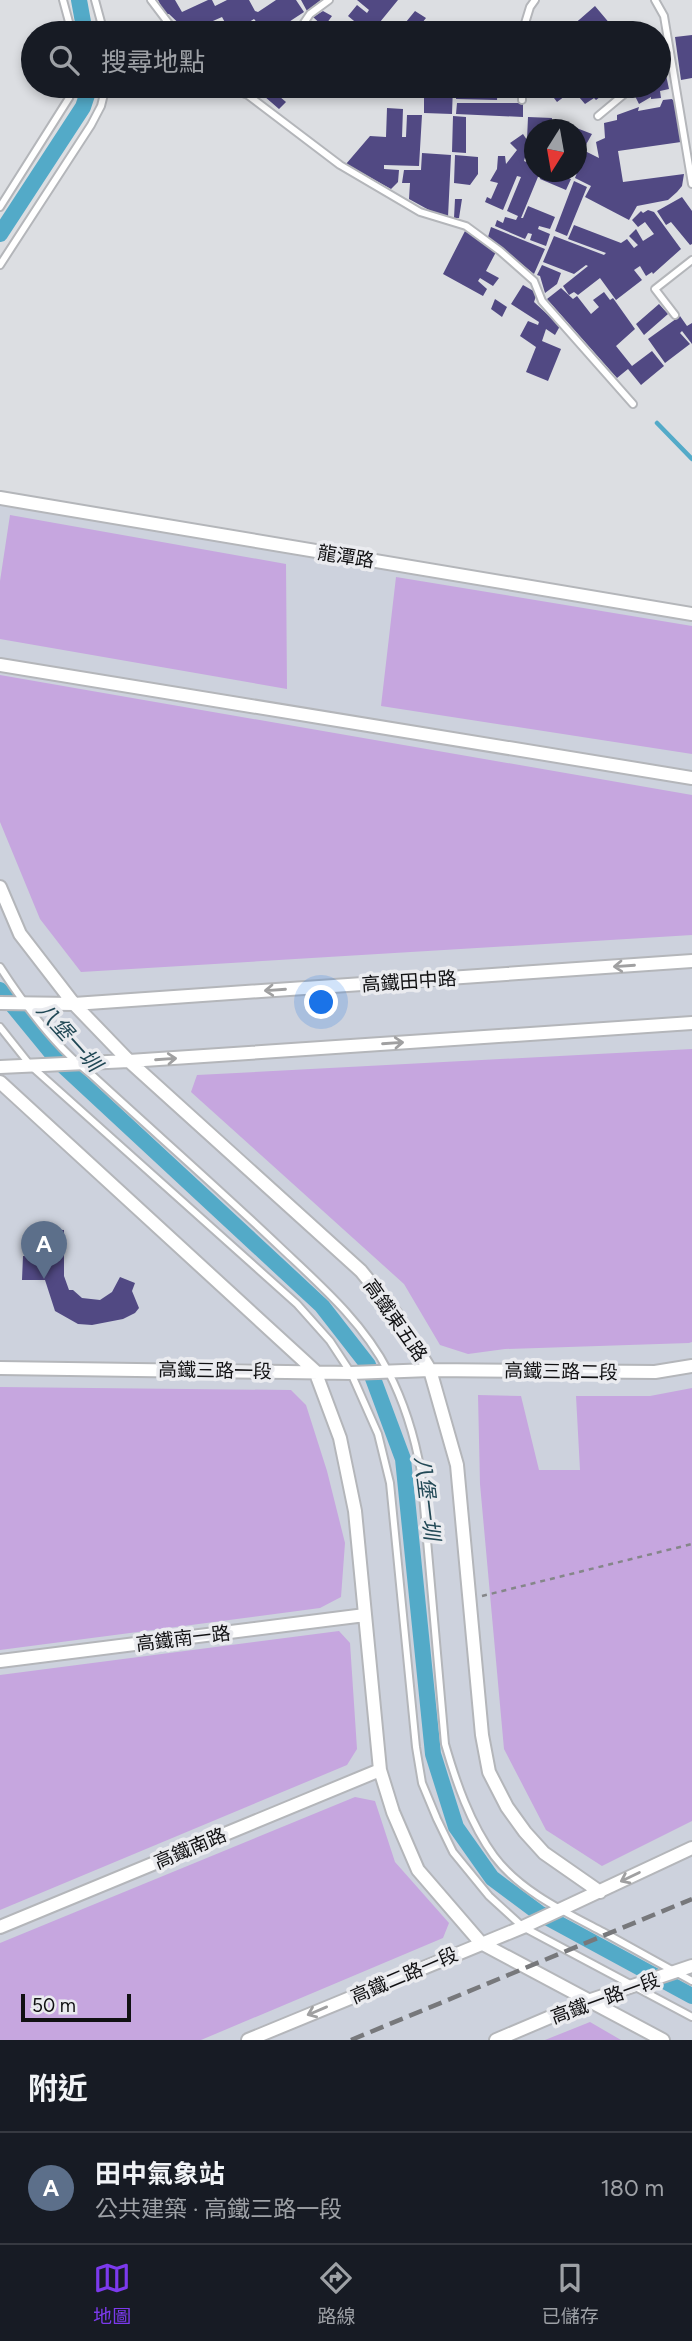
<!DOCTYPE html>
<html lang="zh-TW">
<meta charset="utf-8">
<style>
body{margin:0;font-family:Figtree,"Noto Sans TC",sans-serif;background:#242831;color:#f1f3f6}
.compass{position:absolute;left:524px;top:119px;width:63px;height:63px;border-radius:50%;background:#171b24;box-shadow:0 4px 10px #0003;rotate:191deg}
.scale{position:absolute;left:21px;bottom:18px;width:110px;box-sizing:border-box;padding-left:7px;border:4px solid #111113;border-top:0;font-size:19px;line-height:24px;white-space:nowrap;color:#111113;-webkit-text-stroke:5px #eaebef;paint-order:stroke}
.you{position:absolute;left:322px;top:1003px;width:24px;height:24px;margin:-18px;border:5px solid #fff;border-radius:50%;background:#1a73e8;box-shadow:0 0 0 10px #1a73e833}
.badge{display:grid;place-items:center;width:46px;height:46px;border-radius:50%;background:#7c3aed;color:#fff;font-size:23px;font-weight:700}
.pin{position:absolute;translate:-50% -58px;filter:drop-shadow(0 2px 4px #0008)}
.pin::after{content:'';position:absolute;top:37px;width:24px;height:21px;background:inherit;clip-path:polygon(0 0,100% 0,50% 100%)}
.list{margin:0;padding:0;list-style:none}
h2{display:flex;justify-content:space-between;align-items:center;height:91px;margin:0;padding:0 28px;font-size:30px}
h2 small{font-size:23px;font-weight:400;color:#9ea1a6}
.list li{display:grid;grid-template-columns:46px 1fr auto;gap:21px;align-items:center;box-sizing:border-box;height:112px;padding:0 28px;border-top:2px solid #363941}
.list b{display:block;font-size:26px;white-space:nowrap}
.list p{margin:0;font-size:23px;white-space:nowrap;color:#9ea1a6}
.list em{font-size:23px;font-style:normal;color:#9ea1a6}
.icon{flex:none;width:38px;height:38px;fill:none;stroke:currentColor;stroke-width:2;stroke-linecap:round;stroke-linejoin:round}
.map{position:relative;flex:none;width:692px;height:2040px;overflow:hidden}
.search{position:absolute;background:#171b24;box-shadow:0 4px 10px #0003;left:21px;right:21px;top:21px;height:77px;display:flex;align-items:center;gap:18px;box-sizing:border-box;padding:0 24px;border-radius:38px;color:#9ea1a6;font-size:26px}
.sheet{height:203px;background:#171b24}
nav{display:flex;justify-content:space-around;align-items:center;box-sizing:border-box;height:98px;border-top:2px solid #363941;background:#171b24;font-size:19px;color:#9ea1a6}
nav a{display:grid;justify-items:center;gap:4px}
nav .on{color:#7c3aed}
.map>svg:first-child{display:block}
.built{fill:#cdd2dd}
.grass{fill:#c6a6df}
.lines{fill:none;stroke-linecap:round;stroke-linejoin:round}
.stream{stroke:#53aac8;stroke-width:4.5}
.canal{stroke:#53aac8;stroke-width:16}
.building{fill:#514983}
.lane-casing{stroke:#b4b6ba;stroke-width:10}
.street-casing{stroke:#b4b6ba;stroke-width:16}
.path{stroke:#858689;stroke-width:2.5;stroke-dasharray:5 5;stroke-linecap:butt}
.lane{stroke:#fff;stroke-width:6}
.street{stroke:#fff;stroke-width:12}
.rail{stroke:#77787b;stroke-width:4.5;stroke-dasharray:14 7;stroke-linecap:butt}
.oneway{stroke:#a0a0a1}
.labels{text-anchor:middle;stroke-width:7;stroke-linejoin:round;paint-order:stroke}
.street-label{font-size:19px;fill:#111113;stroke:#eaebef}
.water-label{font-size:21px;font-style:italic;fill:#214855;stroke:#eaebef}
</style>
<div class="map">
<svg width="692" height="2040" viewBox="0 0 692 2040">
<rect width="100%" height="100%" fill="#dcdee2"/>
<path class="built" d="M 0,502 L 692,619 L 692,2040 L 0,2040 Z"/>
<path class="grass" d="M 10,515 L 286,564 L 287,689 L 0,639 L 0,581 Z
M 396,577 L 692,626 L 692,754 L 381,706 Z
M 0,675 L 692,795 L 692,935 L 81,972 L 40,919 L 0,822 Z
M 692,1049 L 692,1342 L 689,1343 L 505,1349 L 468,1354 L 440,1345 L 404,1284 L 191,1092 L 197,1075 Z
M 0,1387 L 291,1390 L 306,1405 L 327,1471 L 345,1543 L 341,1597 L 320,1608 L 0,1650 Z
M 692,1388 L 692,1821 L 602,1866 L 546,1830 L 504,1749 L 480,1484 L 478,1395 L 521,1396 L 539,1470 L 580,1470 L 576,1396 L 650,1396 Z
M 339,1631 L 350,1643 L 357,1749 L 347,1765 L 0,1910 L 0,1675 Z
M 355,1797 L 375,1801 L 395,1862 L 449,1923 L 443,1938 L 201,2040 L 0,2040 L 0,1943 Z
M 590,2022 L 621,2040 L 545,2040 Z"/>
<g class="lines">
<path class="stream" d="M 657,423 L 692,459"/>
<path class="canal" d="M 79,0 L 85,33
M 0,234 L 83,107 L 90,86
M 0,990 L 59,1062 L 322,1306 L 368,1365 L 403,1459 L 433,1754 L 456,1827 L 492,1878 L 539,1913 L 692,1996"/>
</g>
<path class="building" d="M 158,0 L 175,0 L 182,12 L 208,0 L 212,0 L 215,6 L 227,0 L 249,0 L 255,11 L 258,12 L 276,0 L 296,0 L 304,12 L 272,33 L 262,24 L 260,26 L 254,19 L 231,33 L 220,33 L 228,28 L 222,17 L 188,32 L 169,14 L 165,14 Z
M 301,0 L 321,0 L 307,11 Z
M 357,0 L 398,0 L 371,33 L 363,33 L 365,30 L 348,16 L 357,5 L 367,13 L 369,10 Z
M 595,6 L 611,25 L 615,22 L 623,32 L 564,33 Z
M 323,11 L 332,16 L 324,27 L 313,17 Z
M 415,11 L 426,18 L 414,33 L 397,33 Z
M 692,35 L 692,78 L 681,80 L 675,37 Z
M 666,75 L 669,89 L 660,91 L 661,98 L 651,99 L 651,97 L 639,104 L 634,94 L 644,86 L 659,86 L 659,76 Z
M 261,86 L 267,86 L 286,102 L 279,109 L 257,90 Z
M 417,86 L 453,86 L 452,114 L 424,113 L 424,97 L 417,97 Z
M 457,86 L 498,86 L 497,100 L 456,99 Z
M 541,86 L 614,86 L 596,100 L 594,98 L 585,104 L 573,90 L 557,102 L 548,90 L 545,93 Z
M 672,99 L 675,103 L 681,142 L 618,151 L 623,182 L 684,174 L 682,186 L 677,192 L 668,200 L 637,206 L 629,220 L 585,197 L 591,186 L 575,178 L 585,151 L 599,158 L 596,142 L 605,138 L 604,123 L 617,120 L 617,115 L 639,107 L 638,111 L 660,107 L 663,100 Z
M 457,103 L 523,103 L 523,117 L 456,114 Z
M 387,108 L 403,109 L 402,137 L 406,137 L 407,115 L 422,115 L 419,166 L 384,165 L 384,169 L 399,170 L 398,182 L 391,189 L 346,164 L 370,136 L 386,137 Z
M 453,116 L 466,117 L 466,153 L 452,152 Z
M 528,117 L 552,118 L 551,128 L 534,130 L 534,138 L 529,141 L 534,143 L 534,158 L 526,154 L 524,161 L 534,165 L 534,172 L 540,172 L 521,218 L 523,218 L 528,206 L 555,217 L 550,229 L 539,226 L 538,229 L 550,234 L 546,246 L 530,240 L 532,234 L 528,233 L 525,239 L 495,226 L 497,220 L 503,223 L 505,217 L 516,220 L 518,216 L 507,211 L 521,177 L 517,176 L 503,210 L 485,202 L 487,197 L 491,199 L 498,183 L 490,181 L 497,169 L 498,156 L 505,156 L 506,164 L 517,150 L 510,143 L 523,134 L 527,140 Z
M 574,127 L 592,134 L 579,157 L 576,156 L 576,130 L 573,130 Z
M 422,153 L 451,155 L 448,217 L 438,215 L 409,199 L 410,183 L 402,183 L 404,170 L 421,170 Z
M 455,155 L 478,157 L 478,174 L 470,185 L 454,183 Z
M 542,172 L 555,172 L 571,179 L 566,190 L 540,179 Z
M 574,181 L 587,187 L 567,236 L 555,231 Z
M 682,197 L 692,211 L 692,244 L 690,245 L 671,222 L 666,225 L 657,211 Z
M 455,199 L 462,199 L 459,218 L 454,218 Z
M 648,210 L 654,212 L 681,249 L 653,274 L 652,272 L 646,276 L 640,266 L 634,270 L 642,280 L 616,300 L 600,278 L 578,295 L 574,292 L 569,295 L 563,286 L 588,266 L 586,265 L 574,274 L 543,262 L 554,236 L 604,255 L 606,253 L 568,239 L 574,225 L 621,243 L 627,239 L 634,248 L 638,245 L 629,236 L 636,229 L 643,241 L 654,234 L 645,222 L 638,227 L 632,220 L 641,211 L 643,213 Z
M 491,227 L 545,249 L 534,274 L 488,237 Z
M 465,231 L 496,252 L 486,271 L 499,278 L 493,286 L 480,278 L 478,281 L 487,289 L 483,296 L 443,274 Z
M 542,265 L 561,273 L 557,284 L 545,293 L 540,276 L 537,275 Z
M 523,285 L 537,293 L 534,302 L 560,326 L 555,335 L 546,329 L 542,341 L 561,349 L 548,381 L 526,372 L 536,347 L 520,336 L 528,321 L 538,325 L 539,322 L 511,304 Z
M 561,288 L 573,299 L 577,296 L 591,314 L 599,307 L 593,300 L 604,292 L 610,300 L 613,298 L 635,329 L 616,346 L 632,366 L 652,351 L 664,366 L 641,385 L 628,369 L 617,378 L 547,299 Z
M 495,299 L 507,307 L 502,317 L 491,309 Z
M 659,304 L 668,314 L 644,335 L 636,324 Z
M 680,316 L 687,326 L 692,323 L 692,344 L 682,331 L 680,333 L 690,344 L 665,363 L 648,339 Z
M 44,1229 L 64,1230 L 64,1276 L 69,1290 L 73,1290 L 82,1298 L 100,1300 L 112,1292 L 120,1277 L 135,1283 L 132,1291 L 139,1308 L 135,1313 L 123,1319 L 92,1325 L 78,1324 L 55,1311 L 45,1280 L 22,1280 L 23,1256 L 43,1257 Z"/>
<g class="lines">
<defs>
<path id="lane" d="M 63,0 L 72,33
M 95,0 L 104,33
M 151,0 L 176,33
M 655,0 L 664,16 L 692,184
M 297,33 L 310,14 L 329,0
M 522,33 L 530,7 L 535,0
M 659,65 L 671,58
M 236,86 L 340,165 L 420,212 L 466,226 L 500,251 L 534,281 L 542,301 L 633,404
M 522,86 L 522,100
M 245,94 L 254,86
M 598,116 L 634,86
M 0,207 L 69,98 L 74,86
M 0,265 L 91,125 L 101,106 L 106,86
M 675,315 L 655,289 L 692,260
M 0,967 C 24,1004 56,1048 91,1074 C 154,1132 218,1188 280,1247 C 319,1284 363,1322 388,1371 C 404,1402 415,1438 421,1472 L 445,1744 C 456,1782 470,1823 494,1856 C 520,1891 565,1912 603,1932 C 632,1948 662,1965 692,1981
M 0,1027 L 31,1066 L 297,1304 L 330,1341 L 351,1373 L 378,1434 L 390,1483 L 416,1747 L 422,1783 L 437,1819 L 453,1852 L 489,1896 L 523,1927 L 692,2017"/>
<path id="street" d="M 0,498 L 692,614
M 0,665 L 692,778
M 0,887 L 20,934 L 74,1004 L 129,1061 L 361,1271 L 395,1313 L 430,1370 L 457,1465 L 482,1735 L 489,1772 L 507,1807 L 525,1832 L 544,1853 L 600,1892
M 0,1003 L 74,1004 L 692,961
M 0,1067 L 129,1061 L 692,1023
M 0,1082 L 315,1371 L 340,1438 L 355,1511 L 380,1770 L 393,1812 L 418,1870 L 481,1943 L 663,2040
M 0,1368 L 351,1373 L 430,1370 L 655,1372 L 692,1366
M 0,1661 L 365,1615
M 0,1927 L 380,1770
M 248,2040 L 523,1927 L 692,1848
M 496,2040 L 588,2001 L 692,1966"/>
</defs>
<use href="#lane" class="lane-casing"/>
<use href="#street" class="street-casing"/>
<path class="path" d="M 482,1596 L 692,1544"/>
<use href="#lane" class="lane"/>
<use href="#street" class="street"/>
<path class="rail" d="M 351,2040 L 692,1899"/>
</g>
<defs><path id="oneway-shaft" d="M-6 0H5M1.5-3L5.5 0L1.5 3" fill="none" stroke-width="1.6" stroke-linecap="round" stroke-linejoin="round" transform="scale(1.75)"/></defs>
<g class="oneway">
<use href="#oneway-shaft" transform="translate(624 966) rotate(176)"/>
<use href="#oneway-shaft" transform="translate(275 990) rotate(176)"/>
<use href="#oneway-shaft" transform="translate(393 1043) rotate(-4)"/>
<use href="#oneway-shaft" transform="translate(166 1059) rotate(-4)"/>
<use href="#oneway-shaft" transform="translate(630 1877) rotate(154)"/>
<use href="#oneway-shaft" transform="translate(317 2011) rotate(157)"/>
</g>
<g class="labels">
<g class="street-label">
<text transform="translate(346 556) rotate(9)" y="7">龍潭路</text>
<text transform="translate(409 981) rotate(-4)" y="7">高鐵田中路</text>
<text transform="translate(396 1320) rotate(55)" y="7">高鐵東五路</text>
<text transform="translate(215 1370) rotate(1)" y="7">高鐵三路一段</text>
<text transform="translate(561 1371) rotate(1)" y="7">高鐵三路二段</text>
<text transform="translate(183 1638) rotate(-7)" y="7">高鐵南一路</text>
<text transform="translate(190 1848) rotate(-23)" y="7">高鐵南路</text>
<text transform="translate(404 1975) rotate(-23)" y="7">高鐵二路一段</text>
<text transform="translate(605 1998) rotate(-20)" y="7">高鐵一路一段</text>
</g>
<g class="water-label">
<text transform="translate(69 1037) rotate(48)" y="7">八堡一圳</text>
<text transform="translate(427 1498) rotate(83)" y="7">八堡一圳</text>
</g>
</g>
</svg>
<svg class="compass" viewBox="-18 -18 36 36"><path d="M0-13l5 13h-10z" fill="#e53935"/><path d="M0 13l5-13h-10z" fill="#9ea1a6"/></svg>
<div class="scale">50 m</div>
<div class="you"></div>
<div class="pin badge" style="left:44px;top:1279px;background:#5c6f8a">A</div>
<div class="search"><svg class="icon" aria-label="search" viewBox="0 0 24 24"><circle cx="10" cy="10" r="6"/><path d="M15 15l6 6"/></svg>搜尋地點</div>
</div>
<section class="sheet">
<h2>附近<small></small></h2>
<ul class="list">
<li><span class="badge" style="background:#5c6f8a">A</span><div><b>田中氣象站</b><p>公共建築 · 高鐵三路一段</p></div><em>180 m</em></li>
</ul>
</section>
<nav>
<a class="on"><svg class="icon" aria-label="map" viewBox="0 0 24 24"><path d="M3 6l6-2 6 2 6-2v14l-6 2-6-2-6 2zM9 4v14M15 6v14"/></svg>地圖</a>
<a><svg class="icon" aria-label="directions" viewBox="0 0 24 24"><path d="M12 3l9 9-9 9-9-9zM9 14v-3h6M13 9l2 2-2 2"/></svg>路線</a>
<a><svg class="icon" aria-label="saved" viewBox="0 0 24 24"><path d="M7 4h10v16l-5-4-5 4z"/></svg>已儲存</a>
</nav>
